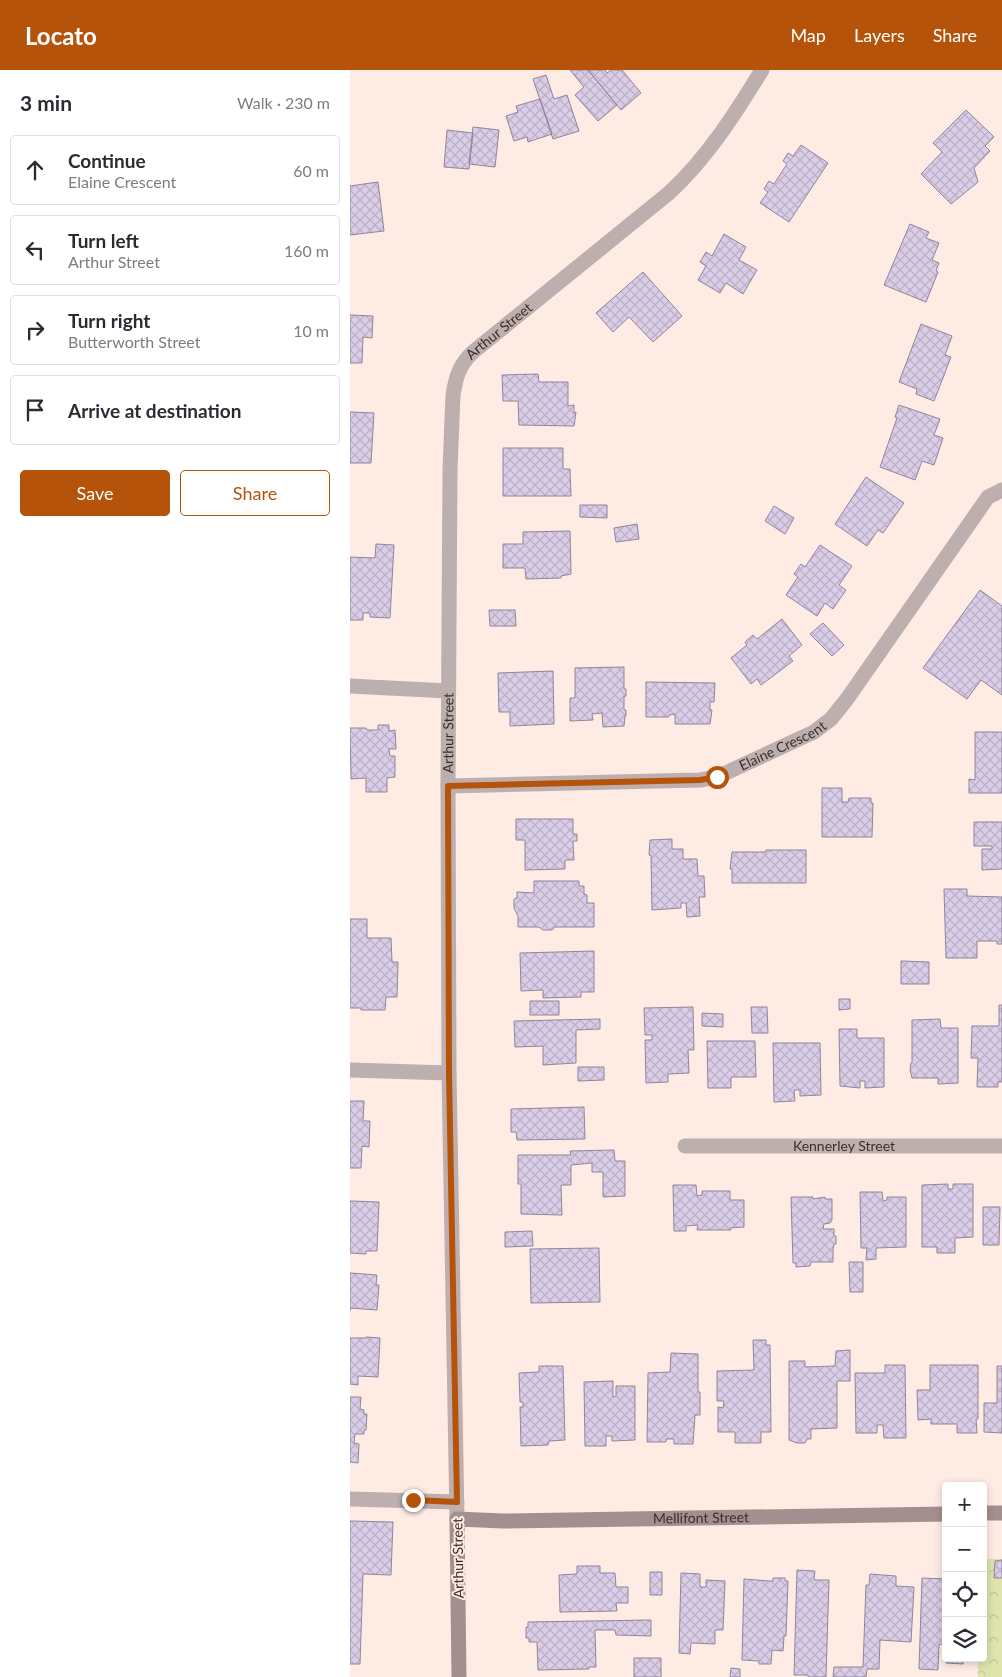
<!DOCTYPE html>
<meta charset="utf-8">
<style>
body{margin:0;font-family:Lato,sans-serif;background:#f2f2f3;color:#2b2b33}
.controls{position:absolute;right:15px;bottom:15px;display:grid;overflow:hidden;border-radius:5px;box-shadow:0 2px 8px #0003}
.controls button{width:45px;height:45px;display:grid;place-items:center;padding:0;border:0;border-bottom:1px solid #e1e1e2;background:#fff;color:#2b2b33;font:25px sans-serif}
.stop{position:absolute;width:15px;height:15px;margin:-11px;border:4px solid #b45309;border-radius:50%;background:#fff}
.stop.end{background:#b45309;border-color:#fff;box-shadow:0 1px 5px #0008}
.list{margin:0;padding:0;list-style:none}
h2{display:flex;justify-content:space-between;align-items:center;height:65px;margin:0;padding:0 20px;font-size:21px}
h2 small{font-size:16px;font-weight:400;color:#7c7c81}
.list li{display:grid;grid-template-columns:32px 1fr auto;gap:15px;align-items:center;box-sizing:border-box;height:70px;margin:0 10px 10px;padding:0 10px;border:1px solid #e1e1e2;border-radius:5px}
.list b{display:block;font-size:19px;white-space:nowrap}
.list p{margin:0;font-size:16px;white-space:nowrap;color:#7c7c81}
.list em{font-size:16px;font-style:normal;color:#7c7c81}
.actions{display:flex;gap:10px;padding:15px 20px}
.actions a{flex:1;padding:11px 0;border:1px solid #b45309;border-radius:5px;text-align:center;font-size:18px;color:#b45309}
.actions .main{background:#b45309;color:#fff}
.icon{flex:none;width:28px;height:28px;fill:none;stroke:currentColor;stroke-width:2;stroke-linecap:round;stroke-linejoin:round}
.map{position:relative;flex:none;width:652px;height:1607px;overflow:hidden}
header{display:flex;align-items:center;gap:30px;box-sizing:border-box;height:70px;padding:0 25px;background:#b45309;color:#fff}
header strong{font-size:24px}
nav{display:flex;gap:28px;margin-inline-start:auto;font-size:18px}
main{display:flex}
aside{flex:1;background:#fff}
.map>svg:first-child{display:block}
.park{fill:url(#park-crowns)}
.building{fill:url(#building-cross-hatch);stroke:#90859c}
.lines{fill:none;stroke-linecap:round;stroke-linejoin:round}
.street{stroke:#bdafae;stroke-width:15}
.secondary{stroke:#a48f8e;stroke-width:15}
.route{stroke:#b45309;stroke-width:6}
.labels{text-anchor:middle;stroke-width:4;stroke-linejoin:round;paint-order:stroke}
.street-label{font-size:14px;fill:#3a2f2a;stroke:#feebe4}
</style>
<header>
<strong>Locato</strong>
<nav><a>Map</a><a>Layers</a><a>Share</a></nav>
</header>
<main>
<aside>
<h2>3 min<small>Walk · 230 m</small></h2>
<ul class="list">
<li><svg class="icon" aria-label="ahead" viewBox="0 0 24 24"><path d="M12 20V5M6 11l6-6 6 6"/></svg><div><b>Continue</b><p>Elaine Crescent</p></div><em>60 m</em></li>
<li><svg class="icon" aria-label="left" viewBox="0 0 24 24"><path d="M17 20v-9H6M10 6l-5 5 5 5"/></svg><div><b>Turn left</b><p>Arthur Street</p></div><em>160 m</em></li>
<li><svg class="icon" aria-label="right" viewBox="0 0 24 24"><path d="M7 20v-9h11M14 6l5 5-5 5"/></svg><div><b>Turn right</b><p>Butterworth Street</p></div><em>10 m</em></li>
<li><svg class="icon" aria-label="arrive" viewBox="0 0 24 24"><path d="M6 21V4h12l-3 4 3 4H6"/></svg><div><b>Arrive at destination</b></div></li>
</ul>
<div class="actions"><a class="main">Save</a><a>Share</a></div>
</aside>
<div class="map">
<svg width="652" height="1607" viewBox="0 0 652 1607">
<defs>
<pattern id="park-crowns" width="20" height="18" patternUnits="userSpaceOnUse" patternTransform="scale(1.25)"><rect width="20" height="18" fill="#dfe4ac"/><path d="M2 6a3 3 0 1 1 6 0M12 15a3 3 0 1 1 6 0" fill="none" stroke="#c0c494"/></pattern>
<pattern id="building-cross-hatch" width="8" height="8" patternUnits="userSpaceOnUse" patternTransform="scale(1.25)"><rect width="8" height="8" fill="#d9cde7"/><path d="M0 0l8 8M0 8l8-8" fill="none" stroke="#bbb0c6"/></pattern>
</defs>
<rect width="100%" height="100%" fill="#feebe4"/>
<path class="park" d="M 633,1489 L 652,1489 L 652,1607 L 628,1607 L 628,1588 L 633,1588 Z"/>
<path class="building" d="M 220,0 L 238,0 L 267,35 L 248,51 L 225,25 L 234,17 Z
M 238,0 L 255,0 L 257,3 L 261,0 L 272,0 L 291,23 L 271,40 Z
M 196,5 L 204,29 L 217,25 L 229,61 L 203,69 L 183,9 Z
M 190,29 L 202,64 L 178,72 L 177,67 L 164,71 L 156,46 L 168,42 L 166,36 Z
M 616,40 L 644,67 L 635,76 L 640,81 L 624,98 L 628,112 L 601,134 L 571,104 L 592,82 L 583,73 Z
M 123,57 L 149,60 L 145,97 L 119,94 Z
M 97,60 L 123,63 L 119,99 L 94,97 Z
M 451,75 L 478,93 L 439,152 L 410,133 L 418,122 L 414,119 L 419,111 L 424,114 L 437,94 L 433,91 L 438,83 L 443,86 Z
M 28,112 L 34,161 L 0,165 L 0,116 Z
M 560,154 L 579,162 L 576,168 L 589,173 L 582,190 L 589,193 L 586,201 L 588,202 L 576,232 L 534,215 Z
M 374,164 L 396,177 L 389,190 L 407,200 L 393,224 L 376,213 L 370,223 L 348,210 L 356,196 L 350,192 L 356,182 L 362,186 Z
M 293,202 L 332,246 L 303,272 L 279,247 L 263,262 L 246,243 Z
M 0,245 L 23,246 L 22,268 L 13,267 L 12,293 L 0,293 Z
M 571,254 L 602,266 L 595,285 L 601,287 L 584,331 L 566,324 L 567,319 L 549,312 Z
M 188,304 L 189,312 L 218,312 L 218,336 L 224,335 L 224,343 L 226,342 L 224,356 L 169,355 L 168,331 L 153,331 L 152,305 Z
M 549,335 L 590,349 L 584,365 L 593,368 L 584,395 L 572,391 L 565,410 L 530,397 L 547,348 L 545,347 Z
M 0,342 L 24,343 L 21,393 L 0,393 Z
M 153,378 L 213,378 L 213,399 L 220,399 L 221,426 L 153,426 Z
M 516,407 L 554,433 L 533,463 L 528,460 L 517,476 L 485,454 Z
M 230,435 L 257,435 L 257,448 L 230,447 Z
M 424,436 L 444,448 L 435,464 L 415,451 Z
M 287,454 L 289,469 L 266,472 L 264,458 Z
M 220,461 L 221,504 L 211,506 L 211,508 L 176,509 L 175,498 L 153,498 L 153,474 L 173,474 L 173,462 Z
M 26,474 L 44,475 L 40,548 L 20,547 L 20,543 L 13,543 L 13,550 L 0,550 L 0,487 L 25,488 Z
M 470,475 L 502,496 L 489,515 L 496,520 L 483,539 L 475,533 L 467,546 L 436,525 L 448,507 L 444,504 L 451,494 L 455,497 Z
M 630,520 L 652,536 L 652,625 L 631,610 L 617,629 L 573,598 Z
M 139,540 L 165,540 L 166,556 L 140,556 Z
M 432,549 L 452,575 L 439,586 L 443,591 L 411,615 L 407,609 L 401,614 L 381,588 L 397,575 L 395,572 L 403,565 L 407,569 Z
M 473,553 L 494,575 L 482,586 L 460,564 Z
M 274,597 L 274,619 L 276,619 L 276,626 L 274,627 L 274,640 L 276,640 L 276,646 L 275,646 L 274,656 L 253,657 L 252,643 L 242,644 L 243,650 L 220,651 L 220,628 L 225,628 L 225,598 Z
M 203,601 L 204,654 L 160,656 L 160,642 L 149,642 L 148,603 Z
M 296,612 L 365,613 L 364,632 L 360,632 L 360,640 L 362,640 L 360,654 L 325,654 L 325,644 L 319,645 L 319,647 L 296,647 Z
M 28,655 L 39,655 L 39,661 L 45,660 L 46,679 L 39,679 L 40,686 L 45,686 L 45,707 L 37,708 L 37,722 L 16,722 L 16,708 L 1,709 L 0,658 L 16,658 L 17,660 L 28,660 Z
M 625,662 L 652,662 L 652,723 L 619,723 L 619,709 L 625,710 Z
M 472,718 L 492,718 L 492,732 L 498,732 L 499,728 L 521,728 L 521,733 L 523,733 L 522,767 L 472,767 Z
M 166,749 L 223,749 L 223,764 L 227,764 L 227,771 L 223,771 L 224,790 L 215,790 L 215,799 L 175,800 L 175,770 L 166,770 Z
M 624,752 L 652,752 L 652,799 L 632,800 L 632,779 L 642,779 L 642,776 L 624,776 Z
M 322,769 L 322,779 L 333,779 L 333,789 L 347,789 L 348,806 L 354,806 L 355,827 L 349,827 L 350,846 L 337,847 L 336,833 L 331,833 L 331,838 L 302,840 L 301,785 L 299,785 L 300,770 Z
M 416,780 L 456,780 L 456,813 L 382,813 L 382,799 L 380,799 L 382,782 L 416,782 Z
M 184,811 L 229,811 L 229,816 L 234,816 L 234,824 L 237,825 L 237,833 L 244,833 L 244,857 L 205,857 L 202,860 L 193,860 L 189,857 L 168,857 L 168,846 L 164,838 L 164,829 L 167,828 L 167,822 L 184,823 Z
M 594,819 L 617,819 L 617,826 L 652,827 L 652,874 L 647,874 L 647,871 L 627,871 L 627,888 L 596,888 Z
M 0,849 L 17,849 L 17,868 L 41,868 L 42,892 L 48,892 L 47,927 L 36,927 L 35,940 L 11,940 L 11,938 L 0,938 Z
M 244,881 L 244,922 L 231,922 L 231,927 L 193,928 L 193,920 L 171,921 L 170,883 Z
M 551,891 L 579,892 L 579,914 L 551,914 Z
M 489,929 L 500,929 L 500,939 L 489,940 Z
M 180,931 L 209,931 L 209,945 L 180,945 Z
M 649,935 L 652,935 L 652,1012 L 648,1012 L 648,1017 L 627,1017 L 628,988 L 621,988 L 622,956 L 649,956 Z
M 343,937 L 344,980 L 338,980 L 339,1003 L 318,1004 L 318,1012 L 296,1013 L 295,970 L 302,970 L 302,965 L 295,965 L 294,938 Z
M 401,937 L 417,937 L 418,963 L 402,963 Z
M 352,943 L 373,944 L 373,957 L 352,956 Z
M 250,949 L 250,959 L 226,960 L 226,993 L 193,995 L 193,976 L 165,977 L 164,951 Z
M 590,949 L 591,958 L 608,958 L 608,1013 L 588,1014 L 588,1008 L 562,1008 L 560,1000 L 561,993 L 562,992 L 562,950 Z
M 489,959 L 507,959 L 507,968 L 534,968 L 534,1017 L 515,1018 L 515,1011 L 510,1011 L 510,1018 L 490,1016 Z
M 357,971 L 405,971 L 406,1007 L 381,1007 L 381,1018 L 358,1018 Z
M 423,973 L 470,973 L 471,1025 L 450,1026 L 450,1020 L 444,1020 L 445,1031 L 424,1032 Z
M 228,997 L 254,997 L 254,1010 L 228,1011 Z
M 0,1031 L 14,1031 L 13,1051 L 20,1051 L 19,1077 L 12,1076 L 11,1098 L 0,1098 Z
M 234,1037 L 235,1069 L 167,1070 L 166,1062 L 161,1062 L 161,1039 Z
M 264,1080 L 265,1091 L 275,1091 L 275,1126 L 253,1127 L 253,1102 L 242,1102 L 242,1093 L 221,1095 L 221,1115 L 211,1115 L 212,1145 L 171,1144 L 171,1114 L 168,1114 L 168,1085 L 221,1085 L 220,1081 Z
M 598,1114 L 598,1119 L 603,1119 L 603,1114 L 623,1114 L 623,1167 L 605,1168 L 605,1183 L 587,1183 L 587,1177 L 572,1177 L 572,1115 Z
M 323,1115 L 346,1115 L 347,1126 L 352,1125 L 352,1121 L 380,1121 L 380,1130 L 394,1130 L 394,1157 L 380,1158 L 381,1160 L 347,1160 L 348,1155 L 336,1156 L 336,1161 L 324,1161 Z
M 510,1122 L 532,1122 L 533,1131 L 537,1130 L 537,1127 L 556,1127 L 556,1177 L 526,1178 L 526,1189 L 516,1190 L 517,1178 L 511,1178 Z
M 441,1127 L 463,1127 L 463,1129 L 475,1127 L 475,1129 L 482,1129 L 482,1150 L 480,1153 L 474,1154 L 473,1159 L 484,1159 L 484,1166 L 486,1166 L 486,1174 L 484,1174 L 483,1180 L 483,1192 L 461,1192 L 460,1196 L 446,1197 L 446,1193 L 443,1193 Z
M 0,1131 L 29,1132 L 27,1181 L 16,1181 L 16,1184 L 0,1183 Z
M 633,1137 L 650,1137 L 649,1175 L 633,1175 Z
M 182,1161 L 183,1176 L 155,1177 L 155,1162 Z
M 249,1178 L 250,1232 L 181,1233 L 180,1179 Z
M 499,1192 L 513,1192 L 513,1222 L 500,1222 Z
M 0,1203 L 27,1205 L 26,1215 L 29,1215 L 27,1240 L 0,1238 L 0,1241 Z
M 16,1267 L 30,1268 L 28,1307 L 8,1306 L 8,1315 L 0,1314 L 0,1268 L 16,1268 Z
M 403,1270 L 416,1270 L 416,1275 L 420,1275 L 421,1362 L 411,1362 L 411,1373 L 385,1373 L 385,1362 L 368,1362 L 368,1337 L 373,1338 L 374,1331 L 367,1331 L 367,1301 L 404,1300 Z
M 500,1280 L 500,1311 L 487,1311 L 487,1358 L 461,1359 L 461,1369 L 457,1369 L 455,1373 L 447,1373 L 439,1370 L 439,1291 L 455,1291 L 455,1297 L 485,1296 L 486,1281 Z
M 321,1283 L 348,1284 L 348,1322 L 350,1322 L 350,1345 L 345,1345 L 343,1374 L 324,1374 L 324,1369 L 316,1369 L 316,1372 L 297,1372 L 298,1303 L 320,1302 Z
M 535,1295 L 555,1295 L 556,1368 L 534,1368 L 533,1355 L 527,1355 L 527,1363 L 506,1363 L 505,1303 L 535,1303 Z
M 580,1295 L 628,1295 L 628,1349 L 626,1349 L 627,1363 L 607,1363 L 607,1354 L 581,1354 L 581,1349 L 568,1350 L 567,1320 L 580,1320 Z
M 189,1296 L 213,1296 L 215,1370 L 199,1371 L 198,1375 L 171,1376 L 170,1337 L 173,1337 L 173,1332 L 170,1332 L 169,1303 L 189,1302 Z
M 647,1296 L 652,1296 L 652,1363 L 634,1362 L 634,1333 L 647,1333 Z
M 263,1311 L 263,1327 L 266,1326 L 266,1316 L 285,1316 L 285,1370 L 262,1371 L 262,1366 L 256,1366 L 256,1376 L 235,1376 L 234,1312 Z
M 0,1327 L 11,1327 L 10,1339 L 14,1340 L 14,1344 L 17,1344 L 16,1360 L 14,1360 L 14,1364 L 5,1364 L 4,1373 L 9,1374 L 8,1393 L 0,1392 Z
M 0,1451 L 43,1452 L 41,1505 L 13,1504 L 10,1594 L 0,1594 Z
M 652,1490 L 652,1508 L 644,1508 L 645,1491 Z
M 227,1496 L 250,1496 L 250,1503 L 265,1503 L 266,1517 L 278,1517 L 278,1533 L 266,1533 L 267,1541 L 210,1542 L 209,1505 L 227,1504 Z
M 447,1500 L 465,1501 L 464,1510 L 479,1510 L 476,1607 L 458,1607 L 458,1605 L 444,1605 Z
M 300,1502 L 312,1502 L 312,1525 L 300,1525 Z
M 331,1503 L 350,1504 L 350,1517 L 356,1517 L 356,1510 L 375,1511 L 373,1560 L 365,1560 L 365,1574 L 341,1573 L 340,1584 L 329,1583 Z
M 520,1504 L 546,1506 L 546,1516 L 564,1517 L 561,1572 L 530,1570 L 529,1599 L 517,1599 L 516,1607 L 483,1607 L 484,1597 L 513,1597 L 516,1515 L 519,1515 Z
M 423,1508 L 435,1508 L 435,1511 L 438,1511 L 436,1566 L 434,1566 L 433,1581 L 422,1580 L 421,1594 L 409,1594 L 409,1591 L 392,1590 L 394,1509 L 419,1511 L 423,1511 Z
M 572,1508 L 596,1509 L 596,1575 L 589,1574 L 588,1600 L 569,1599 Z
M 301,1550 L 301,1566 L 266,1565 L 265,1560 L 245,1560 L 246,1597 L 239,1597 L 239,1599 L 188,1600 L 187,1572 L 179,1572 L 179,1568 L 176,1568 L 176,1557 L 178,1557 L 178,1552 Z
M 284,1588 L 311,1588 L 311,1607 L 284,1607 Z
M 597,1588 L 613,1588 L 613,1594 L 596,1593 Z
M 381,1598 L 390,1599 L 390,1607 L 380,1607 Z"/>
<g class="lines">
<g class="street">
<path d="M 0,616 L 98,621"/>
<path id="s1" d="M 98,716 L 350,710 L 367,707 L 464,662 L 481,649 L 497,629 L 638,427 L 652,420"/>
<path d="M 0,1000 L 99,1003"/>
<path id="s2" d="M 335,1076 L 652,1076"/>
<path d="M 0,1429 L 107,1432"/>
<path id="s3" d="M 107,1449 L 99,1003 L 98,716 L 100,399 L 103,325 C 106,307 109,295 123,282 L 319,123 C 357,88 385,44 412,0"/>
</g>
<g class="secondary">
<path d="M 633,1443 L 652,1443"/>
<path id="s4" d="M 109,1607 L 107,1449 L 153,1451 L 596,1444"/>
</g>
</g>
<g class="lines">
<path class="route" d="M 63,1430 L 107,1432 L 99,1003 L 98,716 L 350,710 L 367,707"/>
</g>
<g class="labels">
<g class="street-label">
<text dy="5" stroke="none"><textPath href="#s3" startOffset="1206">Arthur Street</textPath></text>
<text dy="5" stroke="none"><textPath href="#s3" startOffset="786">Arthur Street</textPath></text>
<text dy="5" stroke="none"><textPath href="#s1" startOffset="342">Elaine Crescent</textPath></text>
<text dy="5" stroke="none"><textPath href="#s2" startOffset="159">Kennerley Street</textPath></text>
<text dy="5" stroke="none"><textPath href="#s4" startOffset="402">Mellifont Street</textPath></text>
<text transform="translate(108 1488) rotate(-91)" y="5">Arthur Street</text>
</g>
</g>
</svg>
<div class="controls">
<button>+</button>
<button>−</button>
<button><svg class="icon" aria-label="locate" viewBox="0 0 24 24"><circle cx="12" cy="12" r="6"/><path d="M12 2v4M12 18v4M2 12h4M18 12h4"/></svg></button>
<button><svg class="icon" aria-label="layers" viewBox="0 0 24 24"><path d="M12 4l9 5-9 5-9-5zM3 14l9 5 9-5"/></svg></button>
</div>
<div class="stop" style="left:367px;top:707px"></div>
<div class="stop end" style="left:63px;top:1430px"></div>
</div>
</main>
